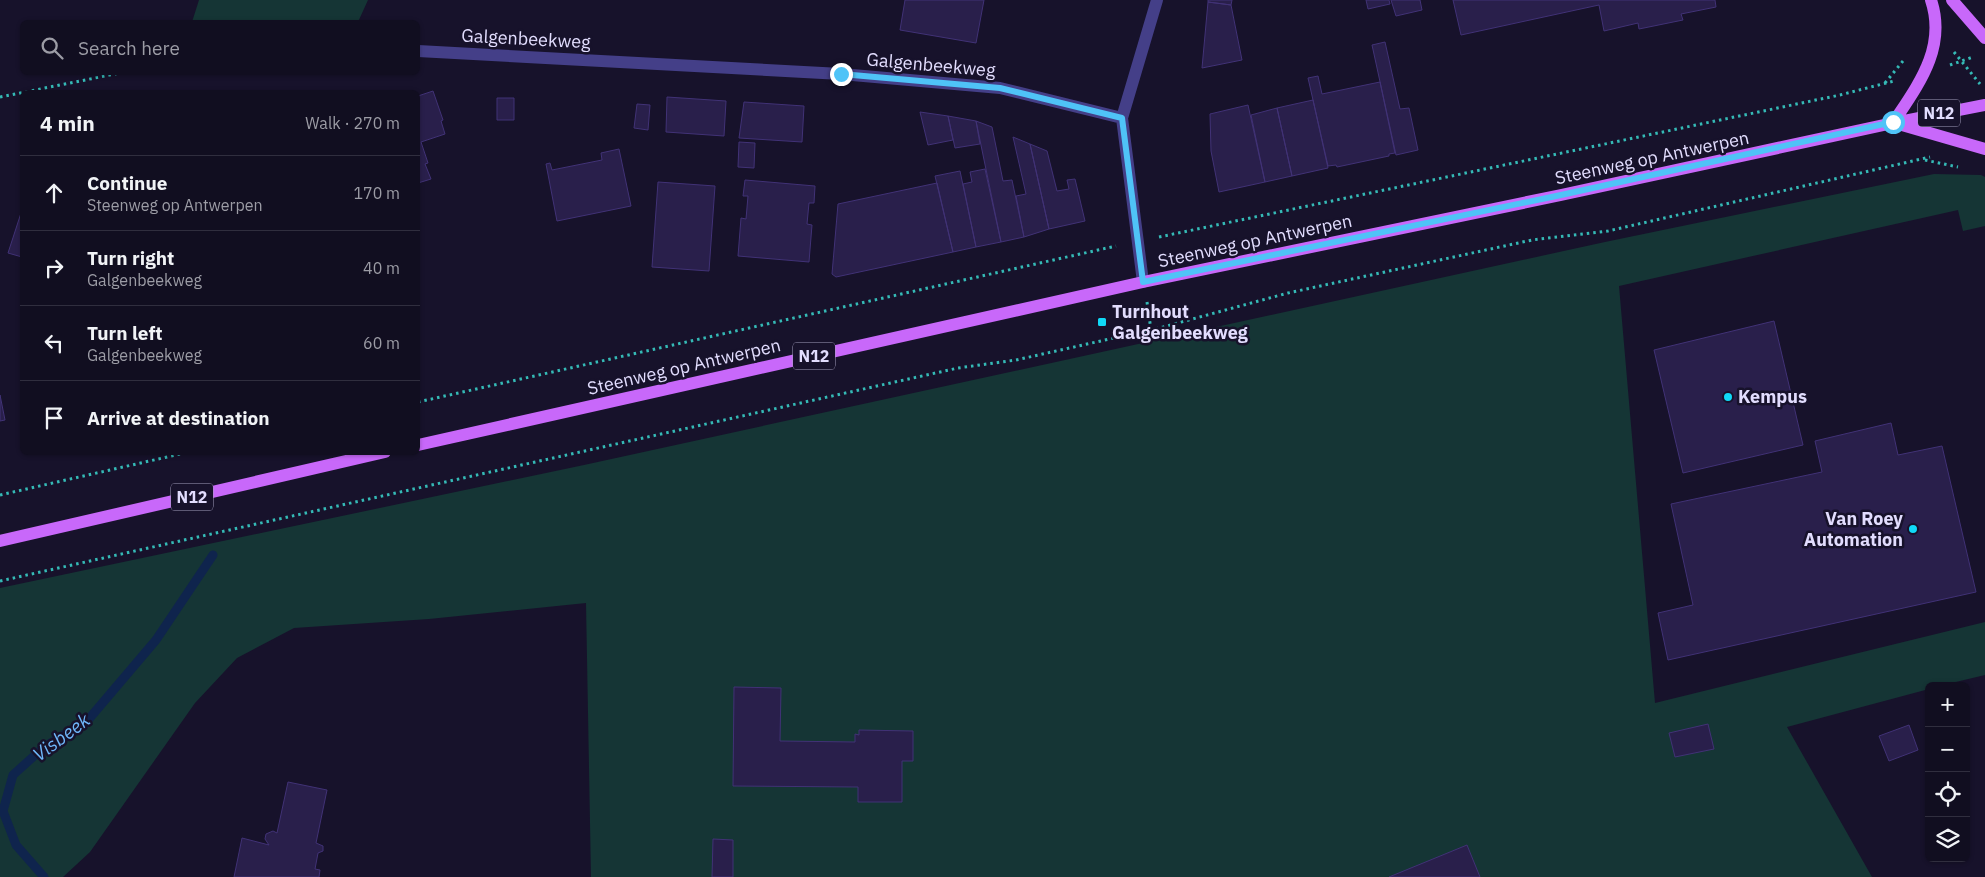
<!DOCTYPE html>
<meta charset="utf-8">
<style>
body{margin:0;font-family:"IBM Plex Sans",sans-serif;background:#1e1c2d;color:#f1f3f6}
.controls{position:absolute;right:15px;bottom:15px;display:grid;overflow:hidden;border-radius:8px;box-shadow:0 1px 4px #0004}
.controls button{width:45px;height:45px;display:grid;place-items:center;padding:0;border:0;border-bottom:1px solid #302e3e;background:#110e20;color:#f1f3f6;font:25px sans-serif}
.stop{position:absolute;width:15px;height:15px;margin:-11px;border:4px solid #4fc3f7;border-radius:50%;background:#fff}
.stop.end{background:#4fc3f7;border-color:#fff;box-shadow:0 1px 5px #0008}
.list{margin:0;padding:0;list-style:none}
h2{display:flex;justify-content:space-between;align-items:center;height:65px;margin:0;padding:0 20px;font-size:21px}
h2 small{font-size:16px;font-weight:400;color:#9c9ca5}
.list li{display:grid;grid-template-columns:32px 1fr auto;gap:15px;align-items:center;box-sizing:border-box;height:75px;padding:0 20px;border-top:1px solid #302e3e}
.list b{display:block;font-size:19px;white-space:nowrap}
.list p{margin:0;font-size:16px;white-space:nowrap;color:#9c9ca5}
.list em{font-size:16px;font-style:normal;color:#9c9ca5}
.icon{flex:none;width:28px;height:28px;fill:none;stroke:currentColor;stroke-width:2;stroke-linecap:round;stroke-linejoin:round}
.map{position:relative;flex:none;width:1985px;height:877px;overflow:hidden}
.search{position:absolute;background:#110e20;box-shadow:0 1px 4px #0004;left:20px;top:20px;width:400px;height:55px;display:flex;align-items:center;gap:12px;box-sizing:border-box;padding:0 18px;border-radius:8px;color:#9c9ca5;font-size:19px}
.panel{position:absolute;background:#110e20;box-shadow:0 1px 4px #0004;left:20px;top:90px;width:400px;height:365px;border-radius:8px}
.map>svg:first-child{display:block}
.green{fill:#153535}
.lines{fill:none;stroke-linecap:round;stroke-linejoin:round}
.stream{stroke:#0f244d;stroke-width:9}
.building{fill:#291f4b;stroke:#413276}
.path{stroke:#35bab6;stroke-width:3;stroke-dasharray:2.5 4;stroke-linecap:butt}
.street{stroke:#443f88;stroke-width:12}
.primary{stroke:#c868fa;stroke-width:12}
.route{stroke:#4fc3f7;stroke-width:6}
.poi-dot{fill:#10d9f7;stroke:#17122b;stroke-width:2}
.labels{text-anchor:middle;stroke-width:5;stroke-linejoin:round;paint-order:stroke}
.shield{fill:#17122b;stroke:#a5a0bf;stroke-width:1}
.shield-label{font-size:16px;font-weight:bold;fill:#e2ddfe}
.street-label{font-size:18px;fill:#e2ddfe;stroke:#17122b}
.poi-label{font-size:18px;font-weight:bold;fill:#e2ddfe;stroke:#17122b;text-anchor:start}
.water-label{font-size:19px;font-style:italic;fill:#6fb6fa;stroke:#17122b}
</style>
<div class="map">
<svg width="1985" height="877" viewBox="0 0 1985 877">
<rect width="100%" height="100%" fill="#17122b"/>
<path class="green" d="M 199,0 L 368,0 L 358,22 L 192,22 Z
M 1934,174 L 1981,175 L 1985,177 L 1985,226 L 1963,231 L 1958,210 L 1619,286 L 1655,703 L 1985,622 L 1985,675 L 1939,686 L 1929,686 L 1929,689 L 1787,727 L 1872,877 L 591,877 L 586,603 L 429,619 L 294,628 L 237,658 L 195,703 L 90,852 L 63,877 L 0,877 L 0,588 L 584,465 L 1605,242 Z"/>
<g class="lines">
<path class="stream" d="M 44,877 L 16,845 L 3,811 L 13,775 L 44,747 L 88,720 L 156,640 L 213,555"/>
</g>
<path class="building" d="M 905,0 L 984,0 L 976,43 L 900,30 Z
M 1208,0 L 1232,0 L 1231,5 L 1208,2 Z
M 1366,0 L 1389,0 L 1390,4 L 1368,9 Z
M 1391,0 L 1420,0 L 1422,10 L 1396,16 Z
M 1453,0 L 1715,0 L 1716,7 L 1681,14 L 1683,20 L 1639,29 L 1638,23 L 1604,31 L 1599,5 L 1461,35 Z
M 1208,2 L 1231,5 L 1242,60 L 1202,68 Z
M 1385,42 L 1400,109 L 1409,108 L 1418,150 L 1396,155 L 1372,45 Z
M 1318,76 L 1322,94 L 1380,82 L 1395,153 L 1389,154 L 1389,156 L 1337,167 L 1336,165 L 1328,166 L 1308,78 Z
M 433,91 L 443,120 L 441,121 L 445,134 L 421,142 L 428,163 L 425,164 L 431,179 L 418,183 L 418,96 Z
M 667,97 L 726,101 L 724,136 L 666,132 Z
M 497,98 L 514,98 L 514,120 L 497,120 Z
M 1313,100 L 1328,168 L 1292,176 L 1277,108 Z
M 744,102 L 804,106 L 802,142 L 739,138 Z
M 637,104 L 650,105 L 648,130 L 634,128 Z
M 1248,105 L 1265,182 L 1219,192 L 1211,151 L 1210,114 Z
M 1277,108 L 1292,176 L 1265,182 L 1251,115 Z
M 920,112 L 948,116 L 953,140 L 928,145 Z
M 948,116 L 976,121 L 980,144 L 955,148 Z
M 976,121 L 992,127 L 1003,181 L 1012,180 L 1024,237 L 1001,242 Z
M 1013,137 L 1030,144 L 1049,229 L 1024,237 L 1016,196 L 1026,194 Z
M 739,142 L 755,143 L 754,168 L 738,167 Z
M 1030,144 L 1047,151 L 1057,191 L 1069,189 L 1067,180 L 1075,179 L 1085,221 L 1049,229 Z
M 619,149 L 631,206 L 557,221 L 546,164 L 550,163 L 552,170 L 602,160 L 601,153 Z
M 985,169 L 1001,242 L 976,247 L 963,184 L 972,182 L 970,172 Z
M 960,171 L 976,247 L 953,252 L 935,176 Z
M 745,180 L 815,186 L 814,203 L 809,203 L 807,224 L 812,225 L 809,262 L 738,256 L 741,218 L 746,219 L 748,196 L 743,196 Z
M 658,182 L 715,186 L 709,271 L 652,267 Z
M 937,183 L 953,252 L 836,277 L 832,274 L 838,204 Z
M 22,210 L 22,257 L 8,253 Z
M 1774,321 L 1803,445 L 1683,473 L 1654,350 Z
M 0,395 L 5,420 L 0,421 Z
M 1891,423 L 1898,455 L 1942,446 L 1976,592 L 1668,660 L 1658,613 L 1693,605 L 1671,504 L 1822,472 L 1815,441 Z
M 734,687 L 781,688 L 780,741 L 855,742 L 855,734 L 859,735 L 859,730 L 913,731 L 913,761 L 902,761 L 902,802 L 858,802 L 858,787 L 733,786 Z
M 1708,724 L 1714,749 L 1675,757 L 1669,733 Z
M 1909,725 L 1918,750 L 1889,761 L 1879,736 Z
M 288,782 L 327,790 L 316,843 L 323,846 L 323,851 L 318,853 L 315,869 L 320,870 L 319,877 L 234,877 L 242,838 L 269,845 L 265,839 L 266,834 L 273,831 L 277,833 Z
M 713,839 L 733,840 L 733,877 L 712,877 Z
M 1467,845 L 1480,877 L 1389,877 Z"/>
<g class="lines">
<path class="path" d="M 1954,52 L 1980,84
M 1950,65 L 1973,57
M 1885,83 L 1903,61
M 0,97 L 125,72
M 1925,160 L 1958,167
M 1159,237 L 1840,95 L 1894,81
M 1147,302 L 1151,330
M 418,402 L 1116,246
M 0,495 L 189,452
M 0,581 L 958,368 L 1016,360 L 1163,327 L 1288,293 L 1532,240 L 1608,231 L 1930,157"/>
<path class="street" d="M 418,51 L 841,74 L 1000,88 L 1122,118
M 1143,282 L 1122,118 L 1157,0"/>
<path class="primary" d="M 1952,0 L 1985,38
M 1893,123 C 1918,85 1947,48 1931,0
M 1895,123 L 1985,149
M 418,445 L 1143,282 L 1561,195 L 1893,123 L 1985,105
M 0,541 L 385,452"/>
</g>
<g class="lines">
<path class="route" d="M 841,74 L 1000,88 L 1122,118 L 1143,282 L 1561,195 L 1893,122"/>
</g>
<g class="poi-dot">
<rect x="1097" y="317" width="10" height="10" rx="2.5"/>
<circle cx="1728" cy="397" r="5"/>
<circle cx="1913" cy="529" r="5"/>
</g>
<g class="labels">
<g class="shield">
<rect x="1918" y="99.5" width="42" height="27" rx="4"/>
<rect x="793" y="342.5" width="42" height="27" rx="4"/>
<rect x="171" y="483.5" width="42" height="27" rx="4"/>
</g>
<g class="shield-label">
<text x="1939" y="119">N12</text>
<text x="814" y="362">N12</text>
<text x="192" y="503">N12</text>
</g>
<g class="street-label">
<text transform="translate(526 39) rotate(3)" y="6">Galgenbeekweg</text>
<text transform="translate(931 65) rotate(5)" y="6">Galgenbeekweg</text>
<text transform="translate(1652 158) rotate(-12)" y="6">Steenweg op Antwerpen</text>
<text transform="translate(1255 241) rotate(-12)" y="6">Steenweg op Antwerpen</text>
<text transform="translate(684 367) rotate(-13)" y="6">Steenweg op Antwerpen</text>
</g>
<g class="poi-label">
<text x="1112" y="318">Turnhout<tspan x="1112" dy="21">Galgenbeekweg</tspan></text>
<text x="1738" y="403">Kempus</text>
<text x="1903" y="525" text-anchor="end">Van Roey<tspan x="1903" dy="21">Automation</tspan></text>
</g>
<g class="water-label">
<text transform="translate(61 737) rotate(-37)" y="7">Visbeek</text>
</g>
</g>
</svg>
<div class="controls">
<button>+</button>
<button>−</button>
<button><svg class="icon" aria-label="locate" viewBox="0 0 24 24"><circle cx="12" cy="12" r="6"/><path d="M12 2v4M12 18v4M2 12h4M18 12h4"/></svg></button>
<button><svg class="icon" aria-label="layers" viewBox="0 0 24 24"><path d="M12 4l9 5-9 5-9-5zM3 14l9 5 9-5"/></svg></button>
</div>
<div class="stop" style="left:1893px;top:122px"></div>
<div class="stop end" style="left:841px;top:74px"></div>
<div class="search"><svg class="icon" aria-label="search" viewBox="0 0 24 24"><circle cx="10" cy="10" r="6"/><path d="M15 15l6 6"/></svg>Search here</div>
<section class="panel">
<h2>4 min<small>Walk · 270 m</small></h2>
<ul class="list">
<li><svg class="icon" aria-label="ahead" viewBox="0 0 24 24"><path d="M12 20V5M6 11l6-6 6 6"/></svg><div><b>Continue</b><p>Steenweg op Antwerpen</p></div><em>170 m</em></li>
<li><svg class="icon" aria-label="right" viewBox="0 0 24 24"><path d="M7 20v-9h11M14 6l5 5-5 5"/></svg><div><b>Turn right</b><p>Galgenbeekweg</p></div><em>40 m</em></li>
<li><svg class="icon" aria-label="left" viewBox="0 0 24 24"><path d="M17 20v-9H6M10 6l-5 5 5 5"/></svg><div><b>Turn left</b><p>Galgenbeekweg</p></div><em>60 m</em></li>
<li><svg class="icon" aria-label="arrive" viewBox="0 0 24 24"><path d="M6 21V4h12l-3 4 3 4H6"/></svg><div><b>Arrive at destination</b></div></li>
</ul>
</section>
</div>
